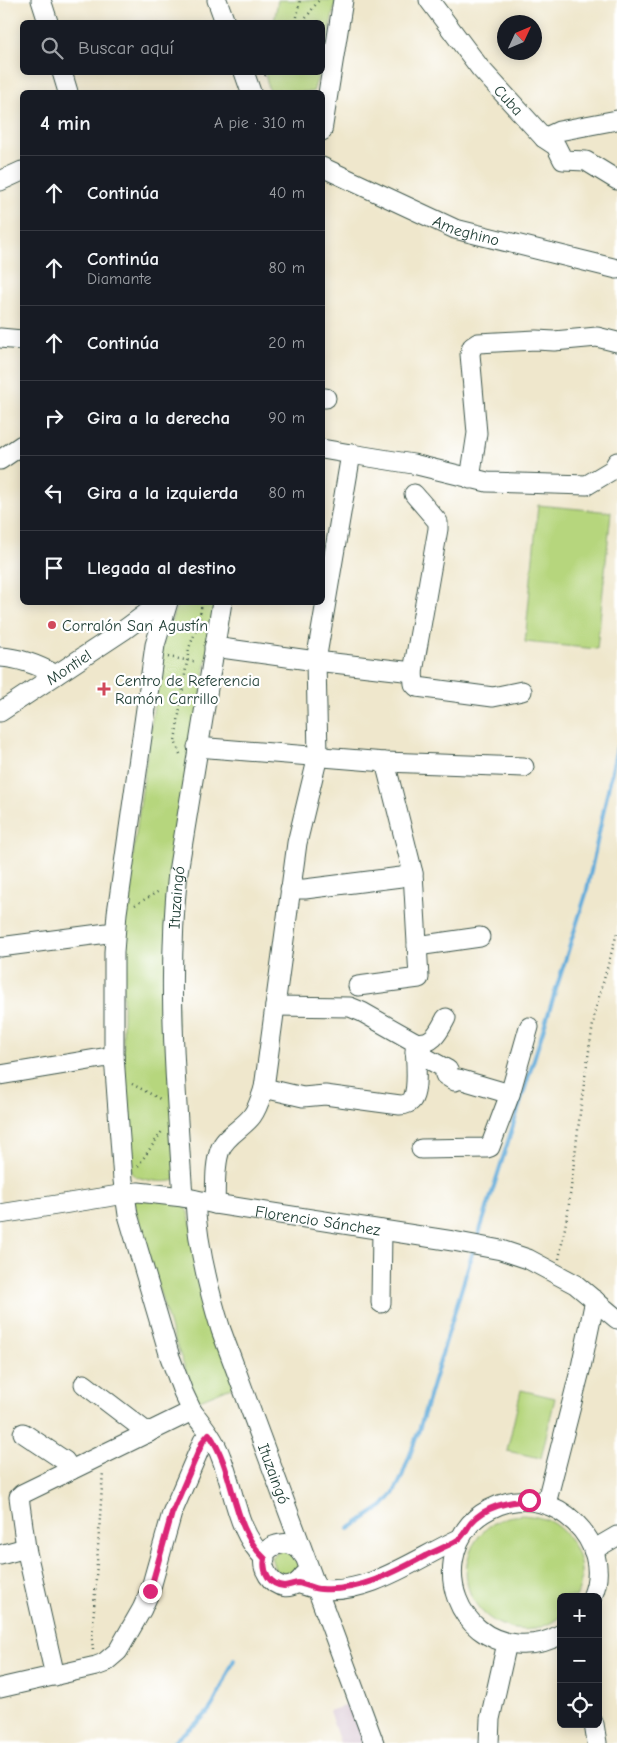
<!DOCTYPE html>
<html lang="es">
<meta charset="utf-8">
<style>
body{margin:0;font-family:"Comic Neue",sans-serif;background:#242831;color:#f1f3f6}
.controls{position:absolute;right:15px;bottom:15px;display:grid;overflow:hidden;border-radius:8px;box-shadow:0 2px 12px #0003}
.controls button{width:45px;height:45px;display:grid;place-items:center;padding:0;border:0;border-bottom:1px solid #363941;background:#171b24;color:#f1f3f6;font:25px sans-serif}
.compass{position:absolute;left:497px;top:15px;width:45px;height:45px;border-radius:50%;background:#171b24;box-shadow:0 2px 12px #0003;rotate:46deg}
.stop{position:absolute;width:15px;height:15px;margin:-11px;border:4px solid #db2777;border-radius:50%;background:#fff}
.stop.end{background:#db2777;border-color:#fff;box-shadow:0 1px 5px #0008}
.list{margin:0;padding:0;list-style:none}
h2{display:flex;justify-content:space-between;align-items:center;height:65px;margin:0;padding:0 20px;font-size:21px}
h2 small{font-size:16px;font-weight:400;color:#9ea1a6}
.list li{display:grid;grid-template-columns:32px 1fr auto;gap:15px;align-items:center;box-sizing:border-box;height:75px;padding:0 20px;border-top:1px solid #363941}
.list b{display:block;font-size:19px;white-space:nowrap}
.list p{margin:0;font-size:16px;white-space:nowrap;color:#9ea1a6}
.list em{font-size:16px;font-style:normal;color:#9ea1a6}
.icon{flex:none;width:28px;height:28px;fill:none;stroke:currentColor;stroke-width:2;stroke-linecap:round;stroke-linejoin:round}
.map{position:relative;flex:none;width:617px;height:1743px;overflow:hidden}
.search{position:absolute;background:#171b24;box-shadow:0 2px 12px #0003;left:20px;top:20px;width:305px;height:55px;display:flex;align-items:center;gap:12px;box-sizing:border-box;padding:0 18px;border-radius:8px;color:#9ea1a6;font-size:19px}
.panel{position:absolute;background:#171b24;box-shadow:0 2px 12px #0003;left:20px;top:90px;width:305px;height:515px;border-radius:8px}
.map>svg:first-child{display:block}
.industrial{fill:#d1bdcb}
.green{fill:#b6d67d;stroke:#6a8a58}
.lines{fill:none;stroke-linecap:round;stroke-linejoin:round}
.stream{stroke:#62acda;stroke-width:4}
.minor-casing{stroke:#3e564b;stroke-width:21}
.path{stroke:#3e564b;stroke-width:2.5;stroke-dasharray:1 4;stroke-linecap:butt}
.minor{stroke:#fff;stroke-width:19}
.route{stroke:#db2777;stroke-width:6}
.poi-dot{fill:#d1495b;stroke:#fff;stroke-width:2}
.labels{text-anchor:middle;stroke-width:4.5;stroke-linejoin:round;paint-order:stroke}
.street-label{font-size:16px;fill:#1f3d34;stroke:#fff}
.poi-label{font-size:16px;fill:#1f3d34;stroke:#fff;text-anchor:start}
</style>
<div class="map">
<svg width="617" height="1743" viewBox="0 0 617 1743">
<rect width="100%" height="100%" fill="#fff"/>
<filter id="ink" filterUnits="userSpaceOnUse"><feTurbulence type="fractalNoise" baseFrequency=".02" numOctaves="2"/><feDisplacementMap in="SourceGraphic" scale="10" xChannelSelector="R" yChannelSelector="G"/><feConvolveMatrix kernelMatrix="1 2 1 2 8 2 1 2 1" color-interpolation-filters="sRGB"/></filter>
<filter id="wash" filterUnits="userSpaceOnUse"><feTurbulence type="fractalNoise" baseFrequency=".0096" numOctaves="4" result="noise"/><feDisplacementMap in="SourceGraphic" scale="20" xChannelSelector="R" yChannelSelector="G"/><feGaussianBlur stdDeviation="1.12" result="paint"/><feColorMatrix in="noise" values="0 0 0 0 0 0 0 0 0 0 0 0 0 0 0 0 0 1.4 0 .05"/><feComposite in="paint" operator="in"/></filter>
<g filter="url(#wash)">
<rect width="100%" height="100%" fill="#efe7cc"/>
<path class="industrial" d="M 353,1703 L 367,1743 L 340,1743 L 329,1711 Z"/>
<path class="green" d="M 278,0 L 336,0 L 323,59 L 322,22 L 274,22 Z
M 265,72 L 319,72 L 319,73 L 313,92 L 271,92 L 268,87 Z
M 538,505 L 611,512 L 597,649 L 525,642 Z
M 179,603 L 216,603 L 179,827 L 175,1180 C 166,1184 139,1180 132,1174 L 126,1098 L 123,1039 L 123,927 L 162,647 L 175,610 Z
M 135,1197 L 185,1202 L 236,1385 L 197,1401 L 171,1330 L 133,1202 Z
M 521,1390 L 555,1398 L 541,1458 L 507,1451 Z
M 522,1515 C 534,1516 548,1518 558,1527 C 578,1543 588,1573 576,1597 L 561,1597 L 561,1616 C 514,1654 448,1606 471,1550 C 477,1536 488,1524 503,1519 C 508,1516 516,1516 522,1515 Z
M 283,1549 L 301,1564 L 296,1577 L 278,1579 L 271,1557 Z"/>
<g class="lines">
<path class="stream" d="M 477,1240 L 586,894 L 617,747
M 349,1529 L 383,1506 L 393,1494 L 401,1479 L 419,1430 L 473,1251
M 173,1743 C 184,1730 199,1725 210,1709 C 218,1698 227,1674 234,1660"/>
</g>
</g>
<g filter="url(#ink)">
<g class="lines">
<defs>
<g id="minor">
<path d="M 41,0 L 48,22"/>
<path d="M 217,0 L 225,22"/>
<path id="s1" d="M 429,0 L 480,68 L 544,138 L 556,146 L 563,160 L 586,161 L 617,180"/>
<path d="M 62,72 L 68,92"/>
<path d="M 244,72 L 251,92"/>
<path d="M 322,131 L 343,0"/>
<path d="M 544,138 L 559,131 L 617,120"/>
<path id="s2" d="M 322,167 L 455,229 L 617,269"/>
<path d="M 0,181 L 22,171"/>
<path d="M 0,338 L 22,340"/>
<path d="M 322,398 L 326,398"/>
<path d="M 351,454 L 413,464 L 487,482 L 587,485 L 612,470 L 617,462"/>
<path d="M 0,460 L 22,445"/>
<path d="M 470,479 L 477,433 L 470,354 L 472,347 L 478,343 L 536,340 L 554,341 L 597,337 L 617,342"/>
<path d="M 214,647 L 316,661 L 413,672 L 438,529 L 438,522 L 414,494"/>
<path d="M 0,657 C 21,658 38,665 56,675"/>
<path d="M 413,672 L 414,684 L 417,687 L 493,697 L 522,691"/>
<path id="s3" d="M 0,712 L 124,630 L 162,602"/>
<path d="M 197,747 L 385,762 L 524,767"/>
<path d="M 290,889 L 305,889 L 401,877 L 413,873"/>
<path d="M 417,946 L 480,937"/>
<path d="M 0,947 L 115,932"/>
<path d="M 358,986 L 419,978 L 413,873 L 385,762"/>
<path d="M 415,1042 C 433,1046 439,1031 446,1018"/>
<path d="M 415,1052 L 448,1070 L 445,1075 L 455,1081 L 459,1079 L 510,1094"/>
<path d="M 0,1075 L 114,1056"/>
<path d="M 264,1088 L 303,1097 L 325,1095 L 400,1105 C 405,1105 411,1103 413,1098 C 419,1086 415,1055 415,1042 L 362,1012 L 350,1007 L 275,1006"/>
<path d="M 421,1149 L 487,1148 L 490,1147 L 510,1094 L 529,1027"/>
<path id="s4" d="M 183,1197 C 176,1088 166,981 178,872 L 222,602"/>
<path id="s5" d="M 195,1200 C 197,1244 208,1288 221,1330 L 374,1743"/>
<path d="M 215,1204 C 216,1188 214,1166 220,1150 C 225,1136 243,1128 252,1116 C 258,1108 261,1097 264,1088 L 297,843 L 318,756 L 316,661 L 351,454 L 322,449"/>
<path id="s6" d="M 0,1214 L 138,1192 L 183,1197 L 215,1204 L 453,1241 L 501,1250 L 528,1259 L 575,1284 L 617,1319"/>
<path d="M 381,1303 L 382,1230"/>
<path d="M 84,1384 L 148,1433"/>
<path d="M 192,1411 C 203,1425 215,1440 221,1457 C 235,1492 236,1531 265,1559"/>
<path d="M 23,1433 L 65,1461 L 71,1470"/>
<path d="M 546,1504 L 581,1367 L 595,1300"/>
<path d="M 593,1550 L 617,1536"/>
<path d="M 0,1555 L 26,1548"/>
<path d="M 304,1575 C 279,1612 241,1550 281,1544 C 291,1542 299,1548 304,1556"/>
<path d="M 297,1583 C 304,1585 311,1588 319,1589 C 367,1596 417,1558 459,1539"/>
<path d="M 561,1634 C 547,1643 533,1645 517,1644 C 457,1639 433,1568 470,1524 C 478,1515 489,1509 499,1505 C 554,1484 616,1542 592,1597"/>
<path d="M 55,1676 L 26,1548 L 19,1497 L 22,1494 L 192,1411 L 183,1392 L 170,1357 L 128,1215 L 123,1180 L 114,1056 L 114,952 L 117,913 L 155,645 L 168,602"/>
<path d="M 0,1688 L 96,1666 L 104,1663 L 118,1651 L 142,1609 L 150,1591 L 172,1513 L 203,1441 L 209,1434"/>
<path d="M 594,1724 L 597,1743"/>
<path d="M 489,1743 L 490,1719 L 507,1643"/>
</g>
</defs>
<use href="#minor" class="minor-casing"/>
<path class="path" d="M 296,22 L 300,0
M 303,22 L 319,0
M 265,76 L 267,72
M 168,657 L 197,662
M 180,754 L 175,741 L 189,648 L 199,623 L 202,602
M 135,905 L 161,890
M 132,1084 L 162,1100
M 138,1166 L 163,1130
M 559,1259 L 568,1212 L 582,1097 L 595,1011 L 617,933
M 93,1650 L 92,1639 L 103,1471"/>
<use href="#minor" class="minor"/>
</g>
</g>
<g class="lines" filter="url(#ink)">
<path class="route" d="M 150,1591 L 172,1513 L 203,1441 L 209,1434 C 236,1472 230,1525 265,1559 C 262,1572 270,1585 284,1586 C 289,1586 294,1583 298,1583 C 306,1584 313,1589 321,1589 C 358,1592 393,1573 425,1556 C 433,1552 454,1543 459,1539 C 464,1535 467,1528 471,1523 C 485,1506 508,1502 529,1500"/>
</g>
<g class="poi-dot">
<circle cx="52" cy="625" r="5"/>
<path d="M101.5 681.5h5v5h5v5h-5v5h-5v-5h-5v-5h5z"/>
</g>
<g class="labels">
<g class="street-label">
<text dy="6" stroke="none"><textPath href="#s1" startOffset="128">Cuba</textPath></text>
<text dy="6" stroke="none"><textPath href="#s2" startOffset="158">Ameghino</textPath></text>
<text dy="6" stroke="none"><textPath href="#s3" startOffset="82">Montiel</textPath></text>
<text dy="6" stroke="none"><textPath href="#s4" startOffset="300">Ituzaingó</textPath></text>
<text dy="6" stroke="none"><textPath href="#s6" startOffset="322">Florencio Sánchez</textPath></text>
<text dy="6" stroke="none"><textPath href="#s5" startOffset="286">Ituzaingó</textPath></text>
</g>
<g class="poi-label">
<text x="62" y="631">Corralón San Agustín</text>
<text x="115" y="686">Centro de Referencia<tspan x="115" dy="18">Ramón Carrillo</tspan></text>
</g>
</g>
</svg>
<div class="controls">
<button>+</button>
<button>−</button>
<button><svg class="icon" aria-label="locate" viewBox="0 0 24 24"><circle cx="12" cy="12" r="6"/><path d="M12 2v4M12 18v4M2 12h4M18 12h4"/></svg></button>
</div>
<svg class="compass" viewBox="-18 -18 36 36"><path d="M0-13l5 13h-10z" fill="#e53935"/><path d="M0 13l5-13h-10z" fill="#9ea1a6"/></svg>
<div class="stop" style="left:529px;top:1500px"></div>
<div class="stop end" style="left:150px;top:1591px"></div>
<div class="search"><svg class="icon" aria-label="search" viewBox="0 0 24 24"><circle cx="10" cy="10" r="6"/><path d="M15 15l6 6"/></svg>Buscar aquí</div>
<section class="panel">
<h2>4 min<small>A pie · 310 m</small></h2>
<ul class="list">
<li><svg class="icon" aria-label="ahead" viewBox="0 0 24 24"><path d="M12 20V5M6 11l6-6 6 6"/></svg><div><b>Continúa</b></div><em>40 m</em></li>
<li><svg class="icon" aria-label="ahead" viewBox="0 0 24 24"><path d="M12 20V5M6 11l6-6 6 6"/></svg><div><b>Continúa</b><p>Diamante</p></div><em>80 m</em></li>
<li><svg class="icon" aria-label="ahead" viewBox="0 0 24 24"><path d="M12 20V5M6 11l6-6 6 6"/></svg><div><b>Continúa</b></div><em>20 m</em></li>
<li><svg class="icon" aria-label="right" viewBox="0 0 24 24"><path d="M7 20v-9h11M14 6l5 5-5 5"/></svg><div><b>Gira a la derecha</b></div><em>90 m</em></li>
<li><svg class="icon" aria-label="left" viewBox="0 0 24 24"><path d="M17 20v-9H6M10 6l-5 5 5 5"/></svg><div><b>Gira a la izquierda</b></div><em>80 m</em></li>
<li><svg class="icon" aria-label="arrive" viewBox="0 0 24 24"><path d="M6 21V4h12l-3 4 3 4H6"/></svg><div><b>Llegada al destino</b></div></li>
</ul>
</section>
</div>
